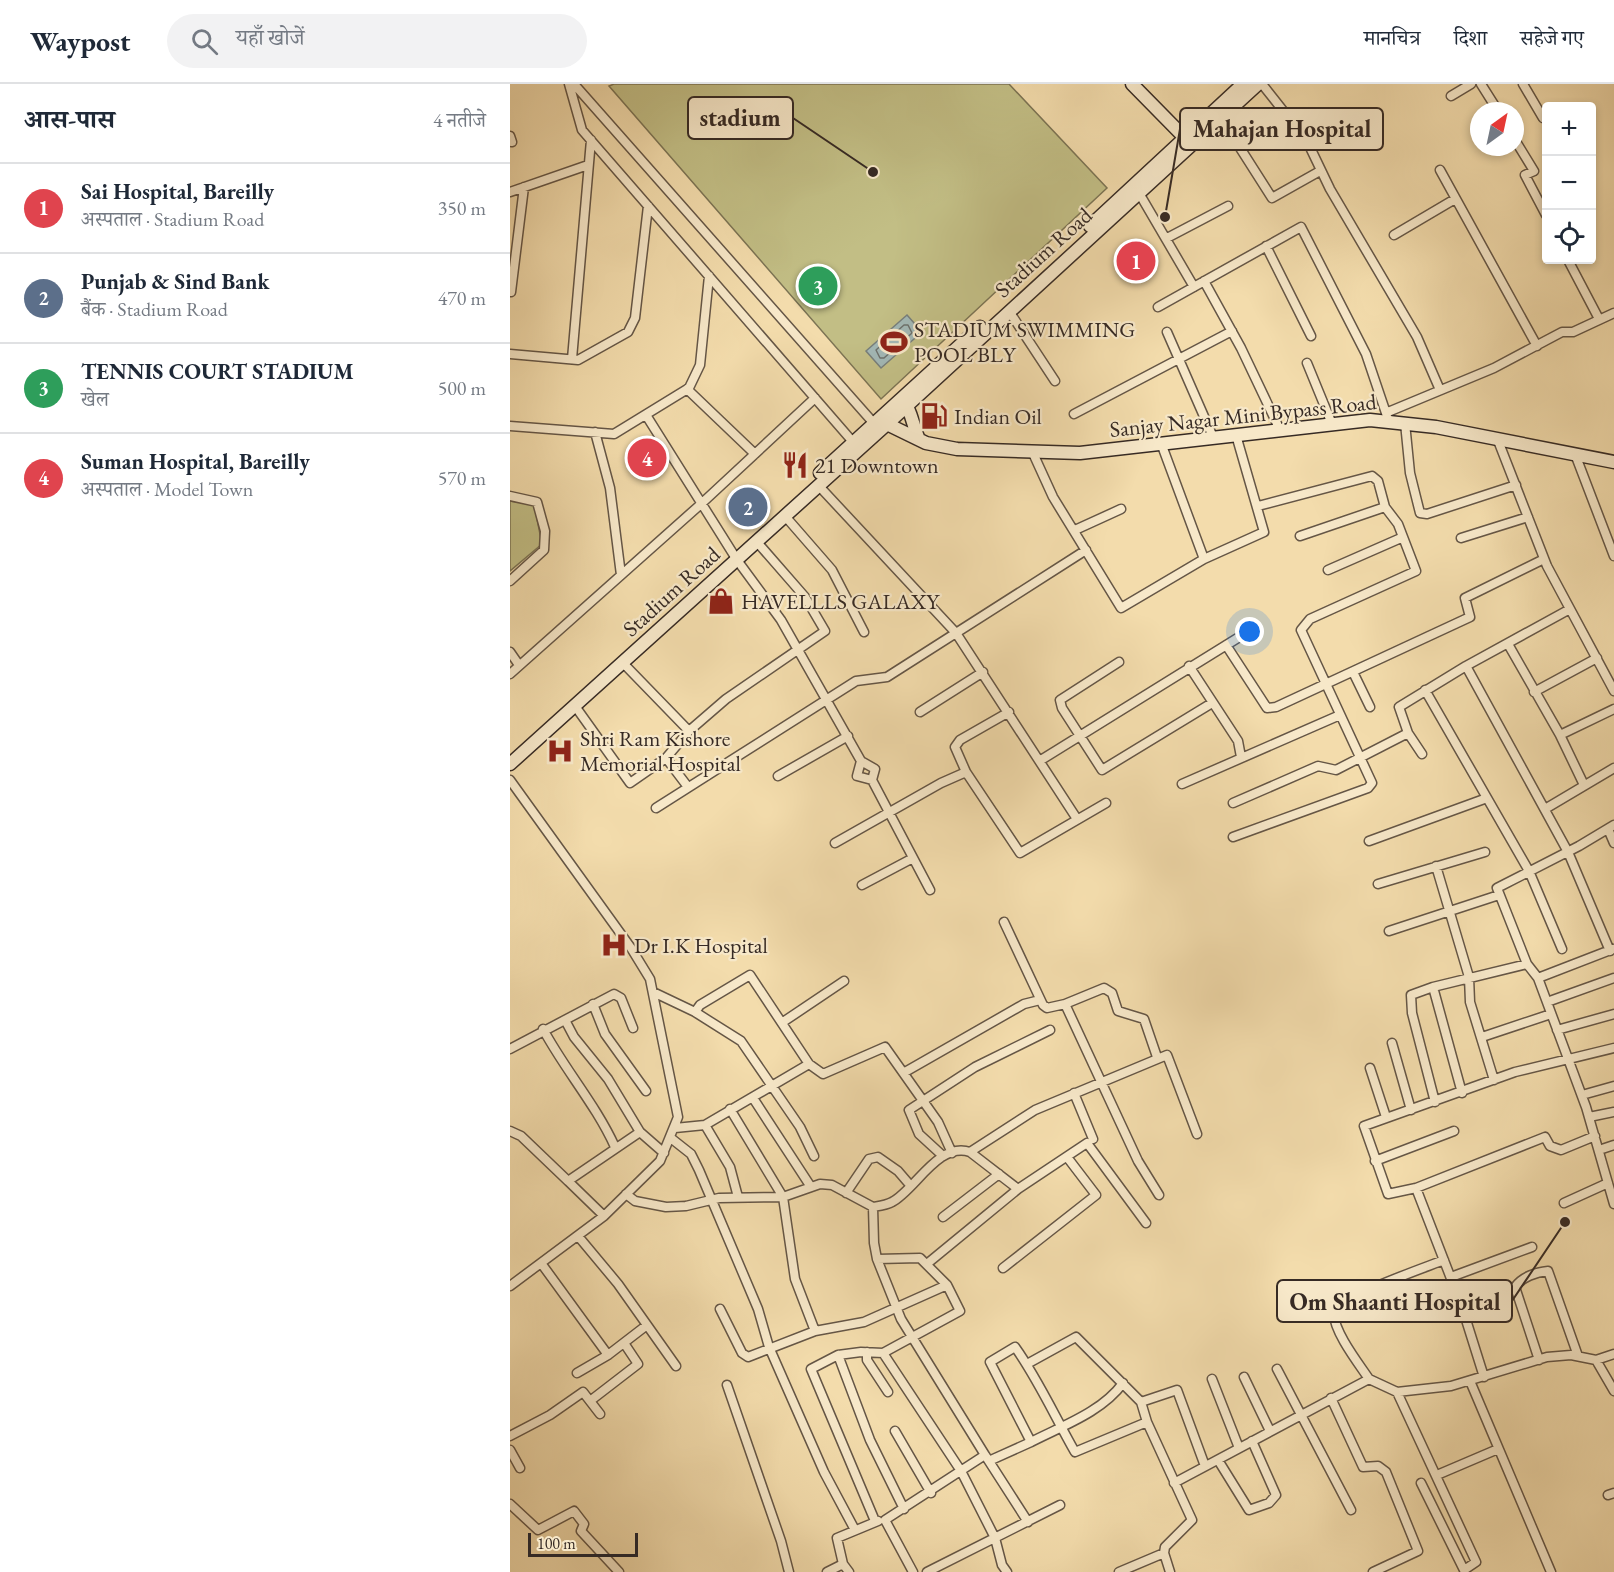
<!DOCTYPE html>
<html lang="hi">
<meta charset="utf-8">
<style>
body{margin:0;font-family:"EB Garamond","Noto Serif Devanagari",serif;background:#f2f2f3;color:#1f2937}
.controls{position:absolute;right:18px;top:18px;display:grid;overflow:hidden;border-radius:6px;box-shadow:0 3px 9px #0003}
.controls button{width:54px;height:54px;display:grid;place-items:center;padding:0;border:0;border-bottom:2px solid #e0e1e3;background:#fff;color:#1f2937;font:30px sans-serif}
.compass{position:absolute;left:960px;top:18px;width:54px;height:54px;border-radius:50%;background:#fff;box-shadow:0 3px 9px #0003;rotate:33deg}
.scale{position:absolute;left:18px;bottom:15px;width:110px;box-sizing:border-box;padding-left:6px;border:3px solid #362a24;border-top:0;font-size:16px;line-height:21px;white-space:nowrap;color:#362a24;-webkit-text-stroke:4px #f7e8c9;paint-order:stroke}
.you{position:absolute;left:740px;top:548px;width:21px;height:21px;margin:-15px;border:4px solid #fff;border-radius:50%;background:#1a73e8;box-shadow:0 0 0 9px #1a73e833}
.badge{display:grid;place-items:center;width:39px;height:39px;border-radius:50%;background:#2563eb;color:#fff;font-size:20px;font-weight:700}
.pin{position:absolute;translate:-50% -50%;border:3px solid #fff;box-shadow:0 2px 6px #0006}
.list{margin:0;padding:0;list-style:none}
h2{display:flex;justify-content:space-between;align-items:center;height:78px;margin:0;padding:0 24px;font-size:26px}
h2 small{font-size:20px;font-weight:400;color:#747a83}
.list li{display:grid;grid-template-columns:39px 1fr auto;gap:18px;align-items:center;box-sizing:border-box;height:90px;padding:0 24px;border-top:2px solid #e0e1e3}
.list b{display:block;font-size:22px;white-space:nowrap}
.list p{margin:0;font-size:20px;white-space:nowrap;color:#747a83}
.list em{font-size:20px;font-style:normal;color:#747a83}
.icon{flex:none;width:33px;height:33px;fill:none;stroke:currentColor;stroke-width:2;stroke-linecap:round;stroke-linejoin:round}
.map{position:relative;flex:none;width:1104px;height:1488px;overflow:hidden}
header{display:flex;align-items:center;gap:36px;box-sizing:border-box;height:84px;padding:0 30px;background:#fff;border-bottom:2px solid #e0e1e3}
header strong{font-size:28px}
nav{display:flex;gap:33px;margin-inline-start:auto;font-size:21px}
.search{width:420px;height:54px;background:#f2f2f3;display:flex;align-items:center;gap:15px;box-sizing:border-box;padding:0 21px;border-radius:33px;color:#747a83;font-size:22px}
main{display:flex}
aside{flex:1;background:#fff}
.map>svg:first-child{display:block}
.green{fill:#c2be85;stroke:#7c7454;stroke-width:1.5}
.water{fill:#a2b8b6;stroke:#777f7c;stroke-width:1.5}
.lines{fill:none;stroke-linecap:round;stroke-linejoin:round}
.shore{stroke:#6c716d;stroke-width:1.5}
.street-casing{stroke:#655646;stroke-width:11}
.secondary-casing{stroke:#362a24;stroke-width:15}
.street{stroke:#f7e8c9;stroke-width:8}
.secondary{stroke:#f7e8c9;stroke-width:12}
.labels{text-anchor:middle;stroke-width:4.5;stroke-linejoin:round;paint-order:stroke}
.street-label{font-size:22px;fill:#362a24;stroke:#f7e8c9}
.poi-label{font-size:22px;fill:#362a24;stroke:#f7e8c9;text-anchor:start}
.leader{fill:none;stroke:#362a24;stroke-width:2}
.callout-dot{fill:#362a24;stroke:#f7e8c9;stroke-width:2}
.callout{fill:#f7e8c9;stroke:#362a24;stroke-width:2}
.callout-label{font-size:24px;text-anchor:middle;font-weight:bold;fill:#362a24}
</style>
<header>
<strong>Waypost</strong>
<div class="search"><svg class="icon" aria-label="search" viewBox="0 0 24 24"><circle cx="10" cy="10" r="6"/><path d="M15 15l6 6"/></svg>यहाँ खोजें</div>
<nav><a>मानचित्र</a><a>दिशा</a><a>सहेजे गए</a></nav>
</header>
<main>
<aside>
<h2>आस-पास<small>4 नतीजे</small></h2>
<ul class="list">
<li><span class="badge" style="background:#e0444e">1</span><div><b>Sai Hospital, Bareilly</b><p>अस्पताल · Stadium Road</p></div><em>350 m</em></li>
<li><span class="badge" style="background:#5c6f8a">2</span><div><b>Punjab &amp; Sind Bank</b><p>बैंक · Stadium Road</p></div><em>470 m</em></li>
<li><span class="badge" style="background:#2e9e5b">3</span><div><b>TENNIS COURT STADIUM</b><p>खेल</p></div><em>500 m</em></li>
<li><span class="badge" style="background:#e0444e">4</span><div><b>Suman Hospital, Bareilly</b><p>अस्पताल · Model Town</p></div><em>570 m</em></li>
</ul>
</aside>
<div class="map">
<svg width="1104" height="1488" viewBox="0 0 1104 1488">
<rect width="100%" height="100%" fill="#f3dcac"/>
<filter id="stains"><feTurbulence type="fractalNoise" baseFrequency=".00333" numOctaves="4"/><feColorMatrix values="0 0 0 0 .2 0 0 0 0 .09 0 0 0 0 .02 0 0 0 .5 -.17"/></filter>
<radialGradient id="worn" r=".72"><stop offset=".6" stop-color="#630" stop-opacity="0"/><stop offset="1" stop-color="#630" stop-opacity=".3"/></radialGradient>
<path class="green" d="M 104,0 L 499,0 L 597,104 L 371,315 L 99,2 Z
M 0,417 L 24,420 L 32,460 L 0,487 Z"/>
<path class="water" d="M 397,231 L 412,248 L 371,284 L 356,267 Z"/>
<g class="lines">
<path class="shore" d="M 394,241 L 398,241 L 402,249 L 374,274 L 370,274 L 366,266 Z"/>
<defs>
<path id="street" d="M 59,0 L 72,46 L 343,358
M 64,0 L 368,344
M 752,0 L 797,57 L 820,105 L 907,253 L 930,306
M 971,0 L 988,27
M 1013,0 L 1033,34
M 941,12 L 961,0
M 711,34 L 762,114 L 810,87
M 0,52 L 2,58
M 1005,56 L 1024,87 L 1015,91 L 1036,131
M 930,86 L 1027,262
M 0,108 L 78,81
M 629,109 L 684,203
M 884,151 L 945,115
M 657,154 L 718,122
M 756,162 L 801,252
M 1058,176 L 1089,235
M 694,197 L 731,264 L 770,346
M 1,208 L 14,103
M 648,223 L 791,143 L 856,270 L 879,338
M 499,227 L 545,297
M 657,248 L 703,353
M 0,270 L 68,276 L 118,248 L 125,234 L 138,122
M 62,275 L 81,56
M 797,279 L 822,340
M 177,305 L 245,370
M 878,328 L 984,284 L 1052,248 L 1063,248 L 1104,229
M 564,330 L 722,247
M 136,331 L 227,476 L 271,536 L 351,677 L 365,685 L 362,696 L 420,806
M 895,339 L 900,389 L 910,429 L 917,430 L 1006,401
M 0,342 L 104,350 L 179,304 L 190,281 L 199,192
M 85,348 L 100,404 L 111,491
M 987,354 L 1037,482 L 1104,607
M 651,359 L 694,475
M 522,367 L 543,413 L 611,524 L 694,475 L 754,448 L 726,351
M 1065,370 L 1104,472
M 308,401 L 446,549 L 567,735
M 0,412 L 27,418 L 35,447 L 34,466 L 0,497
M 275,432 L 322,486 L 354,548
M 565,446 L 611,425
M 790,452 L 875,423
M 951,454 L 1018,433
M 818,486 L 891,454
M 1060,525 L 956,582 L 1058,768 L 1100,867
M 998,560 L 1050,651 L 1074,701
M 716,561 L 757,624 L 766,623 L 960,533 L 955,514 L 1034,475
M 0,568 L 9,581
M 609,578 L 550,616 L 552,624 L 592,686 L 702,619
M 113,579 L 179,647
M 679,582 L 728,657 L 731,673
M 843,588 L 860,623
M 0,590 L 191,420 L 305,314
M 915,606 L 1019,787 L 1052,865
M 1024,608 L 1087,574
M 65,622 L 120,699 L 156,674 L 179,647 L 216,615 L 315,547 L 295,513 L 247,458
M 410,628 L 473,588
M 499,628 L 450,656 L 445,663 L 456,688 L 510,769 L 596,719
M 1050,651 L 1104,625
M 912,670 L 898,649 L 889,623 L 956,582
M 156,674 L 178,703
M 531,676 L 739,547
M 351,677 L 347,692 L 362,696
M 268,692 L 338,652
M 0,696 L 121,864 L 140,895 L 168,1033 L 150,1077 L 94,1132 L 0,1202
M 672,700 L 830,631
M 723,719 L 808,682 L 826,686 L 898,649
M 146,724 L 346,597 L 377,593 L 576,466
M 1035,725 L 1104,684
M 1104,741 L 1069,762 L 987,804 L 1017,880 L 1028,894 L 1076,1023 L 1104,1120
M 1098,745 L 1104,759
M 723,753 L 858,704 L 862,699 L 791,546 L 800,535 L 906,487 L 888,440 L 875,423 L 868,397 L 862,392 L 748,422
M 859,757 L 977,714
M 325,759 L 431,699 L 456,688
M 926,782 L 959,893 L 960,918 L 984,996
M 868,800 L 975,768
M 352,801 L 403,774
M 494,838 L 533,921 L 537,924 L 555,920 L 594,904 L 602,909 L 608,927 L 634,935 L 647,973
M 879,847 L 989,811
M 1028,894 L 1103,865
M 923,903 L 952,1009
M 143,908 L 185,928 L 231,957 L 290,1043 L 304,1072
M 1037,918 L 1104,894
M 83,920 L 95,950 L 136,1007
M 555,920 L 628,1077 L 649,1111
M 185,928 L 190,921 L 240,891 L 299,980 L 313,990 L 375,963 L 428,1038 L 442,1069
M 55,936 L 64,953 L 98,995 L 130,1048 L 154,1069
M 273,938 L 334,897
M 33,945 C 55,986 86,1021 105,1063
M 1047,946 L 1104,930
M 972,953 L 1041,930
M 882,959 L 901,1026
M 0,965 L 104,910 L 111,914 L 123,944
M 860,984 L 876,1033
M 395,988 L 514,920 L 530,916
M 564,1009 L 583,1055
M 1072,1011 L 1104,1002
M 243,1014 L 301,1103
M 925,1018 L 902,929 L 901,911 L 923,903 L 1017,880
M 220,1025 L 273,1113 L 285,1195 L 305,1247
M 1079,1033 L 1104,1028
M 195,1041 L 220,1083 L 228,1113
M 165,1044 L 195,1041 L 299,980
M 0,1047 L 11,1052 L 58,1097
M 1085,1052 L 1051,1066 L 1040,1062 L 1035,1053 L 906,1104 L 878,1110 L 854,1042 L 1005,988 L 1104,964
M 162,1055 L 181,1070 L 189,1086 L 248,1225 L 259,1263 L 314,1388 L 345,1446
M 1089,1066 L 1104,1061
M 460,1068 L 525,1026 L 657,971 L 687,1050
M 433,1072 L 409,1050 L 399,1026 L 465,983 L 540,946
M 865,1077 L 944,1047
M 906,1104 L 952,1223 L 974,1293
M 336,1109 L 359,1075 L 368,1073 L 388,1087 L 400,1101
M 116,1110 L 125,1117 L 156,1123 L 176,1122 L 209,1114 L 273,1113 L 310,1100 L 322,1101 L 363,1123 C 369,1122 377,1121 382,1118 C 405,1106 429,1057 460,1068 L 508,1105 L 577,1059 L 636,1139
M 1054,1119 L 1098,1099
M 363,1123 L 364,1159 L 367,1175 L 391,1235 L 475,1371 L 375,1436 L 403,1488
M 94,1132 L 58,1097 L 130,1048
M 433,1133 L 489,1090
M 68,1152 L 108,1200 L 166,1282
M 31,1179 L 98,1271
M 418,1179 L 508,1105
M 493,1184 L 586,1111 L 557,1073
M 941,1193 L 1022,1163
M 210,1225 L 232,1269 L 238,1273 L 305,1247 L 354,1238 L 437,1201
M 357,1268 L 357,1276 L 378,1308
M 373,1269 L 451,1387 L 485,1454 L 492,1481 L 497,1488
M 328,1271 L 360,1356 L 394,1425
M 1029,1276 L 1005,1203 C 1012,1193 1026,1188 1038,1187 L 1068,1272
M 1086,1276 L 1104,1307
M 517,1280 L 566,1253 L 631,1318 L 637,1338 L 682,1436 L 655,1463 L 654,1469 L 660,1488
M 767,1285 L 841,1426
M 67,1289 L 98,1271 L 137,1241
M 734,1293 L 760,1347
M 702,1295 L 729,1364
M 859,1295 C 849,1280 824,1248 824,1230 C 825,1214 917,1183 934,1176
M 960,1297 L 1041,1488
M 613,1299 C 592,1328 552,1342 521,1358 L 480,1278 L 505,1263 C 528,1295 545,1333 565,1368 L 637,1338
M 217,1301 L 271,1457 L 279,1488
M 887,1308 L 966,1478 L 954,1486 L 911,1399
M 821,1314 L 853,1383 L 868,1382 L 876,1388 L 908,1467 L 863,1488
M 80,1317 L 128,1280 L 114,1259
M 631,1318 L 667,1306 L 695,1382
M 385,1347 L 421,1409
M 0,1352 L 40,1331 L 73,1308 L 90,1330
M 0,1366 L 10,1384
M 475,1371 L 518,1438
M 481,1376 L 521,1358
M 708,1376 L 739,1426 L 759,1419 L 766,1411 L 742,1357
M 927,1391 L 988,1365
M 664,1399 L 859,1295 L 887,1308 L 941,1302 L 1037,1273 L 1061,1271 L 1086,1276 L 1104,1270
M 1098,1411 L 1104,1409
M 0,1420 L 28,1446 L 64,1427 L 74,1440 L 71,1447 L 109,1488
M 365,1437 L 301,1285 L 328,1271 L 351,1268 L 373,1269 L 450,1227 L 437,1201 L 410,1174 L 367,1175
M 317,1488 L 333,1480
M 339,1488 L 333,1480 L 327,1454 L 368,1437
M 417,1488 L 550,1421
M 609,1488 L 654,1469"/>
<path id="secondary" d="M 622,0 L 680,59
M 580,142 L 733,0
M 393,316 C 401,325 403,342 408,353
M 374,336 L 377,340 L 416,359 L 447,365 L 570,369 L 860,336 L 926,343 L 1104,378
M 310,389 L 470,243
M 0,680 L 377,340 L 748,0"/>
</defs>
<use href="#street" class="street-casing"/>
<use href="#secondary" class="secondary-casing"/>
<use href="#street" class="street"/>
<use href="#secondary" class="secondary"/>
</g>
<defs>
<symbol id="stadium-bare" viewBox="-9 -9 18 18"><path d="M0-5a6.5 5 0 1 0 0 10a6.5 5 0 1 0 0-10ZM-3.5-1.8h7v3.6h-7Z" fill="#8f2418" stroke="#f7e8c9" stroke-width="2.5" paint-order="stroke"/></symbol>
<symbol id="fuel-bare" viewBox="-9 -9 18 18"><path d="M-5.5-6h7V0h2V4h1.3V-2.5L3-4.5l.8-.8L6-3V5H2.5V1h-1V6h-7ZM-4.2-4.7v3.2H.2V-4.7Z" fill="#8f2418" stroke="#f7e8c9" stroke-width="2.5" paint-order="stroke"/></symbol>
<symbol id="restaurant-bare" viewBox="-9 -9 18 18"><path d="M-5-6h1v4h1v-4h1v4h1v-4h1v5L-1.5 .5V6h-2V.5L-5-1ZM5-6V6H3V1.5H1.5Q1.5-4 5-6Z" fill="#8f2418" stroke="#f7e8c9" stroke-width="2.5" paint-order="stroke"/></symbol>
<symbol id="shop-bare" viewBox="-9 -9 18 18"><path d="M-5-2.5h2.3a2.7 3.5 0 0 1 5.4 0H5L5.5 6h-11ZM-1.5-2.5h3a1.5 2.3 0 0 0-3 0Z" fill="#8f2418" stroke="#f7e8c9" stroke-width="2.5" paint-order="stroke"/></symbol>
<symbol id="hospital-bare" viewBox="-9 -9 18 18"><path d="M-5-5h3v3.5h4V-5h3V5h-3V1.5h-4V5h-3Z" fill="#8f2418" stroke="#f7e8c9" stroke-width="2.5" paint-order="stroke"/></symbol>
</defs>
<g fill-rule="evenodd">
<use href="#stadium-bare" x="365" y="239" width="38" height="38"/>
<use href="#fuel-bare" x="405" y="313" width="38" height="38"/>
<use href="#restaurant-bare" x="266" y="362" width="38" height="38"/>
<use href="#shop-bare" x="192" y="498" width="38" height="38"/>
<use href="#hospital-bare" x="31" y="648" width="38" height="38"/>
<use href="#hospital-bare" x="85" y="842" width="38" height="38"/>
</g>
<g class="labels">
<g class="street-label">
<text transform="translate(533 168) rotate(-42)" y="8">Stadium Road</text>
<text transform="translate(733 331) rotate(-6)" y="8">Sanjay Nagar Mini Bypass Road</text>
<text transform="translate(161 507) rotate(-42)" y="8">Stadium Road</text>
</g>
<g class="poi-label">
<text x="404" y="253">STADIUM SWIMMING<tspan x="404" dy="25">POOL BLY</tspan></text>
<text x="444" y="340">Indian Oil</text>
<text x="305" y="389">21 Downtown</text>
<text x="231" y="525">HAVELLLS GALAXY</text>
<text x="70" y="662">Shri Ram Kishore<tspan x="70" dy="25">Memorial Hospital</tspan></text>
<text x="124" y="869">Dr I.K Hospital</text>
</g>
</g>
<path class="leader" d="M363 88L283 34M655 133L670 45M1055 1138L1002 1217"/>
<g class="callout-dot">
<circle cx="363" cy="88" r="6"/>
<circle cx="655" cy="133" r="6"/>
<circle cx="1055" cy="1138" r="6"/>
</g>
<g class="callout">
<rect x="178" y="13" width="105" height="42" rx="6"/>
<rect x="670" y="24" width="203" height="42" rx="6"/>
<rect x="767" y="1196" width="235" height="42" rx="6"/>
</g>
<g class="callout-label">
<text x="230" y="42">stadium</text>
<text x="772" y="53">Mahajan Hospital</text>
<text x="885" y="1226">Om Shaanti Hospital</text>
</g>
<rect width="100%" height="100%" filter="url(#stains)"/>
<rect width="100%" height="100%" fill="url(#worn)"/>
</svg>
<div class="controls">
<button>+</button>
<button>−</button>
<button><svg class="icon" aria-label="locate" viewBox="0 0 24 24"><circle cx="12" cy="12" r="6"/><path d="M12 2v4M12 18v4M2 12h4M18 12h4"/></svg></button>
</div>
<svg class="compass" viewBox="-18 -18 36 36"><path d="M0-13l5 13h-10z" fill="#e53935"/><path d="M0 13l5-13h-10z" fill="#747a83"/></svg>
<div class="scale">100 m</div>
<div class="you"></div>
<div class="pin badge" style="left:626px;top:177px;background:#e0444e">1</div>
<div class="pin badge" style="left:238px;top:423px;background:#5c6f8a">2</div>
<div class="pin badge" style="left:308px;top:202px;background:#2e9e5b">3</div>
<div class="pin badge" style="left:137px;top:374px;background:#e0444e">4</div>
</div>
</main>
